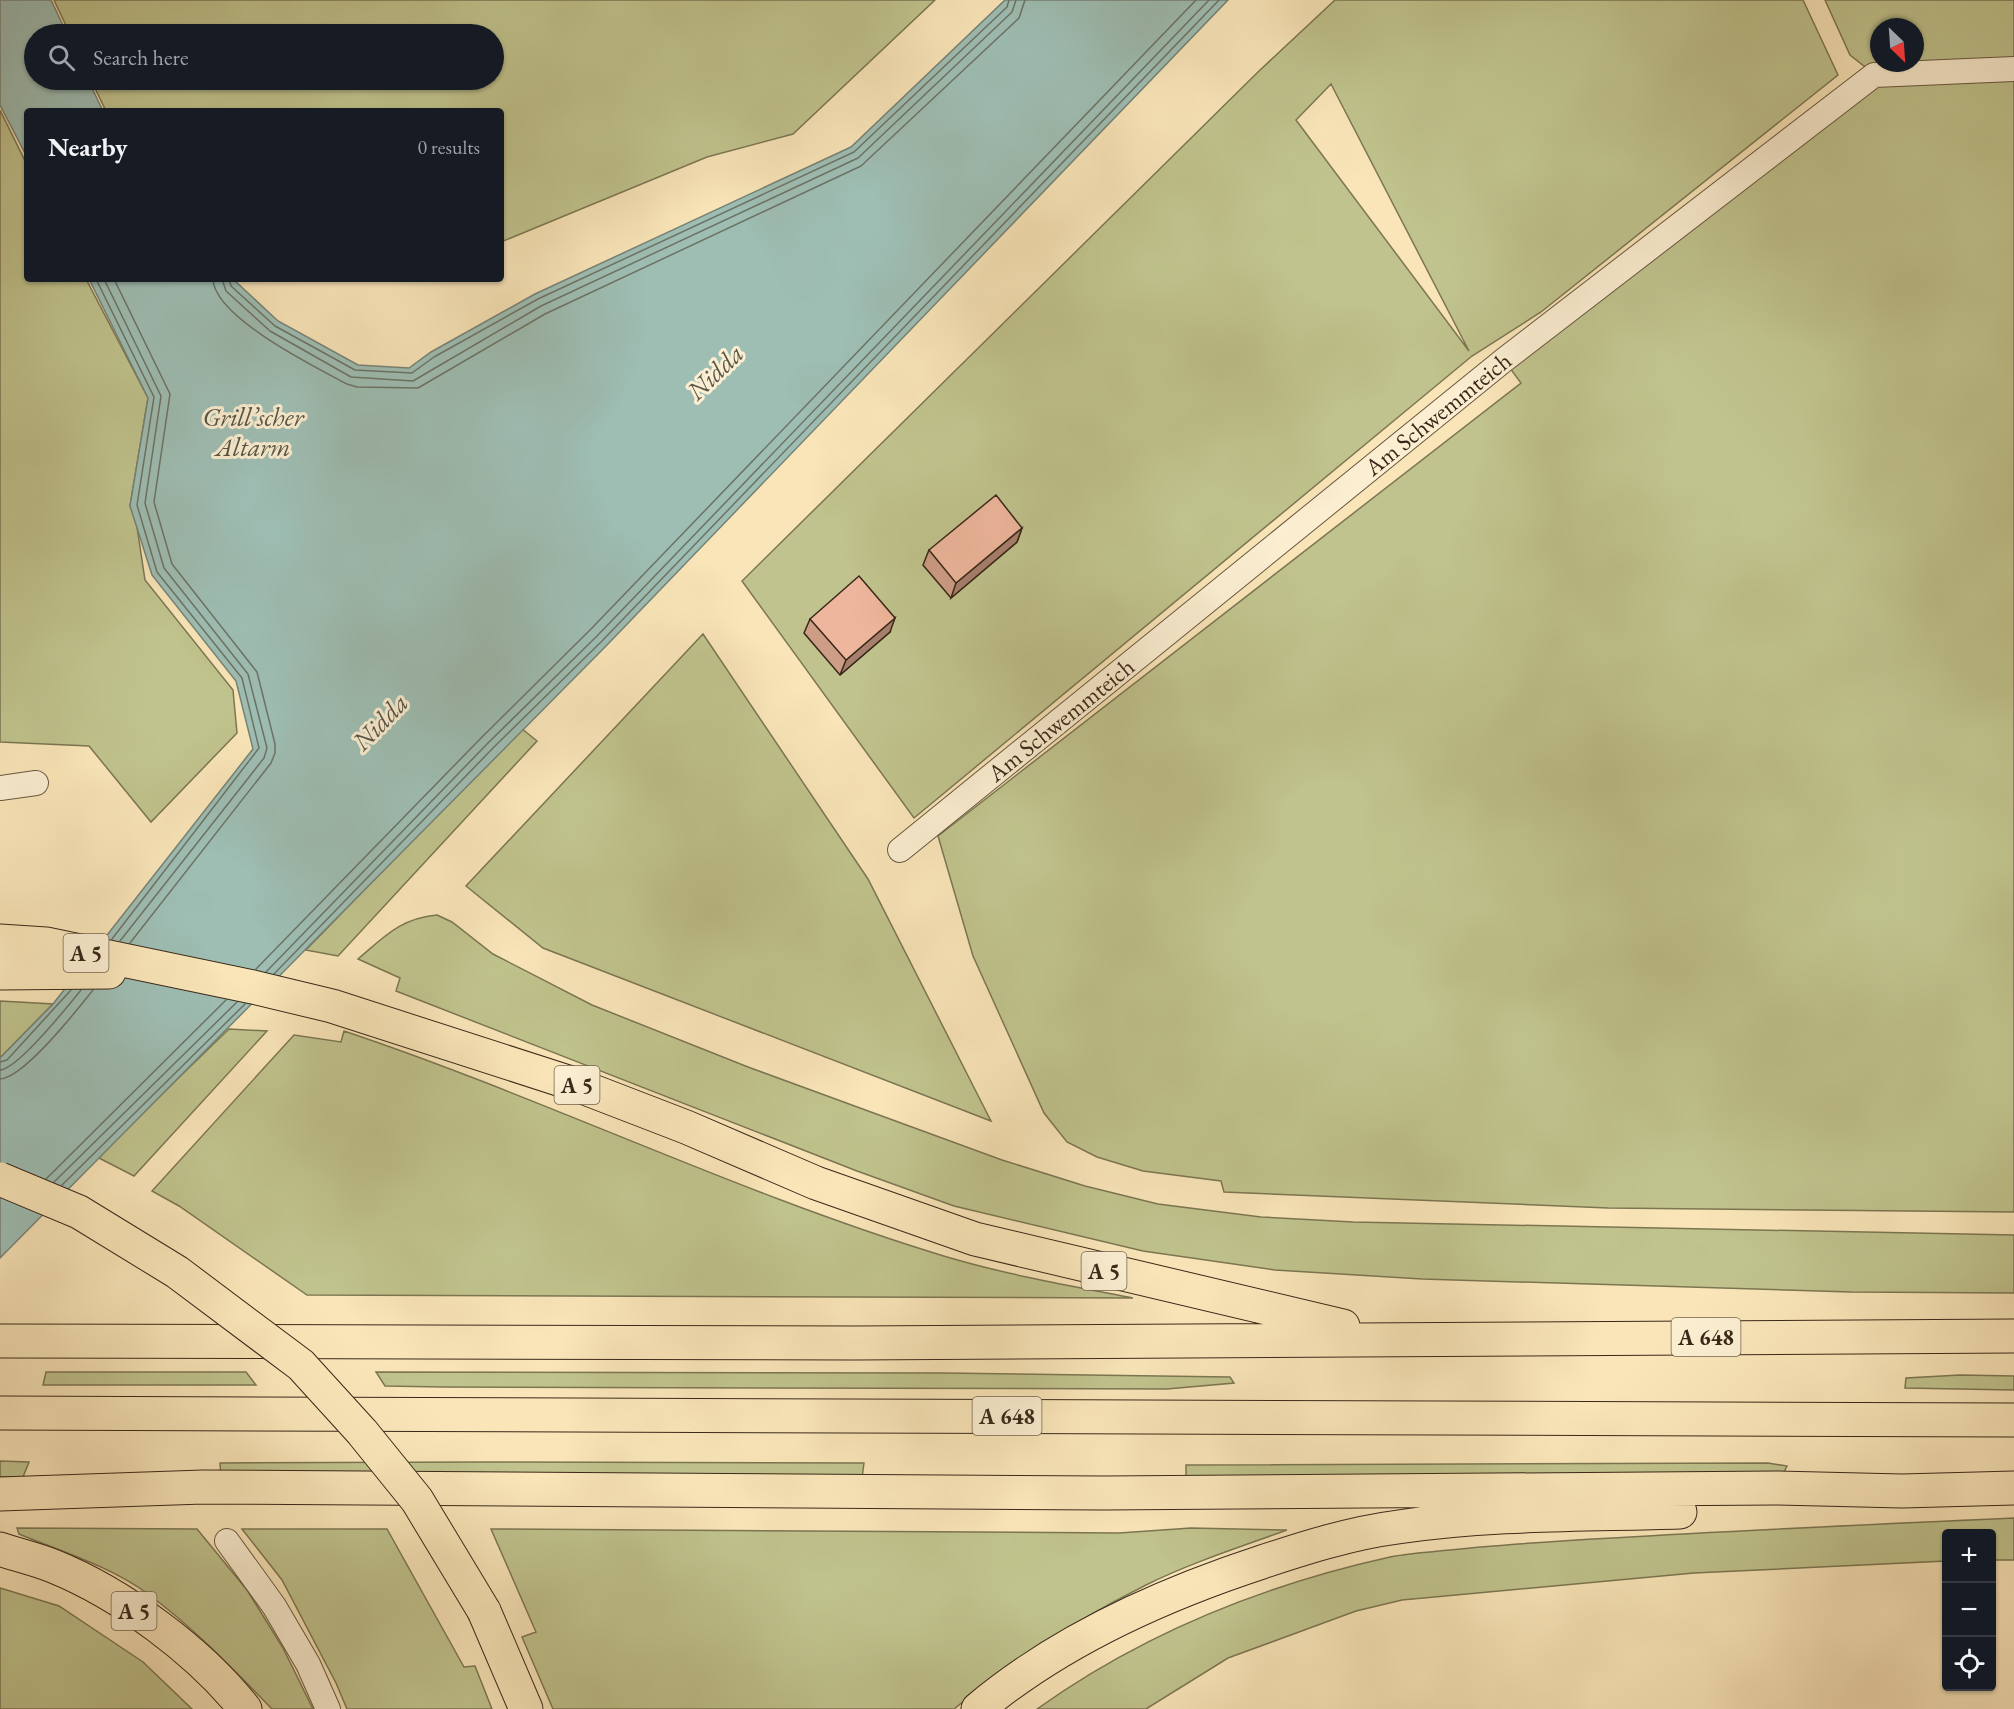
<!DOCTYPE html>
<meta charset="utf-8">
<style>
body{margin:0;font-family:"EB Garamond",serif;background:#20242c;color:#f1f3f6}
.controls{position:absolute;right:18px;bottom:18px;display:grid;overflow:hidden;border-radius:6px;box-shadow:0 2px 4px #0004}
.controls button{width:54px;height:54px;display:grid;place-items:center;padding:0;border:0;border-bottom:2px solid #363941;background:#171b24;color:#f1f3f6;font:30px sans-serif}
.compass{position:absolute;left:1870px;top:18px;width:54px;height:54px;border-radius:50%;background:#171b24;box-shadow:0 2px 4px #0004;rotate:155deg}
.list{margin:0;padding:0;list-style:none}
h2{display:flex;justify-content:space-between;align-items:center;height:78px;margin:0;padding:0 24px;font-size:26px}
h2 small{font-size:20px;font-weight:400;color:#9ea1a6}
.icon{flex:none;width:33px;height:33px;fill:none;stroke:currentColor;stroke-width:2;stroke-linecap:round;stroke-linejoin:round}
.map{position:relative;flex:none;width:2014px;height:1709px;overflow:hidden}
.search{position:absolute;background:#171b24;box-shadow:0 2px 4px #0004;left:24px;top:24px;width:480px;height:66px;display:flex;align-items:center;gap:15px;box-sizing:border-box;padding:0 21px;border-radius:33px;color:#9ea1a6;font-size:22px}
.panel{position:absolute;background:#171b24;box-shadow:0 2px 4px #0004;left:24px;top:108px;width:480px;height:174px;border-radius:6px}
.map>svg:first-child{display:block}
.green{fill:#c0c38d;stroke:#7c7653;stroke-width:1.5;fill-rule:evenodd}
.water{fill:#9ebeb4;stroke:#768276;stroke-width:1.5}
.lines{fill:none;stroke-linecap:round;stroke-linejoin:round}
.shore{stroke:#6c7366;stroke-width:1.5}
.lane-casing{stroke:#695741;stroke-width:26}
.highway-casing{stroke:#392819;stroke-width:35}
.lane{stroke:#fbeed1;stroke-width:24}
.highway{stroke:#f9e5b8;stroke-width:33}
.highway-bridge-casing{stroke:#392819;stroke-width:35;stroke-linecap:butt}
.highway-bridge{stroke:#f9e5b8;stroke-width:33}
.wall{fill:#cd9d86;stroke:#392819;stroke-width:1.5}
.shaded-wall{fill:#a77f6d;stroke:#392819;stroke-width:1.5}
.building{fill:#eeb69c;stroke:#392819;stroke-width:1.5}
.labels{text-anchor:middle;stroke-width:6;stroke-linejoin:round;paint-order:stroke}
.shield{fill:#fbeed1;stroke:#736350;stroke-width:1.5}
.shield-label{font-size:22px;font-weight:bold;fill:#392819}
.street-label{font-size:24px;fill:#392819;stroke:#fbeed1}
.water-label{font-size:26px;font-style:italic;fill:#575548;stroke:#fbeed1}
</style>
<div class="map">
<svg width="2014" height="1709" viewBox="0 0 2014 1709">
<rect width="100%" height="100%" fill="#f9e5b8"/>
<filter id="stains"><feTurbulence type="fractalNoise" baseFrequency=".00333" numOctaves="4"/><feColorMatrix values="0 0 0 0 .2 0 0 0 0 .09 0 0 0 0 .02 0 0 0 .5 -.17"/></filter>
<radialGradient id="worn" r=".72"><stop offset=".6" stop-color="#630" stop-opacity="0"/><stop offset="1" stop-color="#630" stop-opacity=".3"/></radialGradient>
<path class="green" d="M 54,0 L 935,0 L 793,134 L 707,157 L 501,242 L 501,111 L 106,111 L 91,80 L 494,80 L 494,34 L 70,34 Z
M 1335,0 L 1803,0 L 1838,75 L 1541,312 L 1472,356 L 914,818 L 742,581 L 1259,71 ZM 1331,84 L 1469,351 L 1296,120 Z
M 1825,0 L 2014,0 L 2014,1212 L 1608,1208 L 1224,1192 L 1221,1181 L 1143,1171 L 1097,1157 L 1067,1142 L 1044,1113 L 973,956 L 938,836 L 1521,383 L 1504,360 L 1874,74 L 1850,55 ZM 1879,27 L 1915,27 L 1915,63 L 1879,63 Z
M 0,110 L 27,165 L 27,279 L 86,279 L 148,398 L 130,506 L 135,514 L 145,580 L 233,690 L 237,733 L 151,822 L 89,746 L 0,742 Z
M 703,634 L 868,879 L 991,1121 L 543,948 L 466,886 Z
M 521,728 L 537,741 L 338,956 L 306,950 Z
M 437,915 L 452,922 L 493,954 L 592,1005 L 748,1067 L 1002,1160 L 1085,1186 L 1158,1204 L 1261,1217 L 1353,1222 L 2014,1235 L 2014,1293 L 1851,1292 L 1422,1279 L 1275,1270 L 1143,1251 L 954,1206 L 857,1171 L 396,991 L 400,978 L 358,959 C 384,937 401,918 437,915 Z
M 0,1001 L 53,1004 L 0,1058 Z
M 229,1029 L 267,1031 L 134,1176 L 97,1157 Z
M 344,1031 C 547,1099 741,1195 947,1257 C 1008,1275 1071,1286 1133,1298 L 307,1295 L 179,1206 L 152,1191 L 294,1035 L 341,1042 Z
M 46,1372 L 246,1372 L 256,1385 L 43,1385 Z
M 376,1372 L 944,1373 L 1230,1377 L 1234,1383 L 1167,1389 L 443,1387 L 385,1386 Z
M 1960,1375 L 2014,1376 L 2014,1390 L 1905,1388 L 1906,1378 Z
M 0,1461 L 29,1462 L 23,1477 L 0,1477 Z
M 488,1462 L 864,1463 L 862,1478 L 221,1477 L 220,1463 Z
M 1768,1463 L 1787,1466 L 1784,1472 L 1186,1479 L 1186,1465 Z
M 2014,1518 L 2014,1560 L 1992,1560 L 1992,1534 L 1946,1534 L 1946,1561 L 1694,1573 L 1402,1600 L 1356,1611 L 1228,1658 L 1146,1709 L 1037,1709 C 1142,1634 1264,1585 1390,1557 C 1409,1553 1430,1552 1450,1550 C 1504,1544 1558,1541 1613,1538 C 1746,1530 1880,1524 2014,1518 Z
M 17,1528 L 197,1529 L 247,1590 L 283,1648 L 313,1709 L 272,1709 C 233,1669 193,1627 148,1594 C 110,1566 62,1552 19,1534 Z
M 1191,1528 L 1287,1530 C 1240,1547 1190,1563 1146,1585 C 1078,1619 1012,1661 954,1709 L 553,1709 L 522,1637 L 536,1632 L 491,1529 L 1119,1533 Z
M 242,1529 L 387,1529 L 464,1667 L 475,1666 L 492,1709 L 347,1709 L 336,1683 L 282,1580 Z
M 0,1588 L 59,1606 L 143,1662 L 192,1709 L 0,1709 Z"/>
<path class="water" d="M 0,0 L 51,0 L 67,34 L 34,34 L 34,80 L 88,80 L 103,111 L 27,111 L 27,157 L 0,105 Z
M 1005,0 L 1228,0 L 607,645 L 0,1258 L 0,1058 L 53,1004 L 253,749 L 236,681 L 152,575 L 130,506 L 148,398 L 89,279 L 233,279 L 278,321 L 358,365 L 409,368 L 431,352 L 535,294 L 851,147 Z"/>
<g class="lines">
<path class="shore" d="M 96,279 L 154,397 L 137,505 L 157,572 L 242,678 L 259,748 L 112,939
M 104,279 L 161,396 L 145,503 L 164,568 L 248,674 L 267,748 L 264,758 L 120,941
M 114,279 L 170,394 L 154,502 L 172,564 L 257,672 L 275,744 L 275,753 L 271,763 L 130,943
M 213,279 C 214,317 315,367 347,384 L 357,387 L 418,388 L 545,314 L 861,166 L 1019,18 L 1025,0
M 222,279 L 226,291 L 270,331 L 351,377 L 413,381 L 541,306 L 858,158 L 1012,12 L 1016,0
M 229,279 L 231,286 L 275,326 L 355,370 L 412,373 L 434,357 L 538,299 L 854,152 L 1007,7 L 1009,0
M 256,969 L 482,737 L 591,629 L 1196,0
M 266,972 L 488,743 L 597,636 L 1209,0
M 274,974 L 493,748 L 602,641 L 1219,0
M 0,1062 L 7,1060 L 71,990
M 0,1070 C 18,1069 68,1006 81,990
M 0,1079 C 24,1078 77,1010 93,990
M 46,1179 L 226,1000
M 54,1182 L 237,1002
M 62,1185 L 245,1004"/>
<defs>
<path id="lane" d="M 0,788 L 36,783
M 900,850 L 1504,360 L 1874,75 L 2014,69
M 227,1541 L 274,1606 L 308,1664 L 328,1709"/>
<path id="highway" d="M 0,941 L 46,944 L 253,987 L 332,1006 L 577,1085 L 686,1127 L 816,1183 L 975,1239 L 1343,1326
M 0,973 L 109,972
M 0,1341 L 855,1343 L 2014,1336
M 0,1413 L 2014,1420
M 0,1494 L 203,1487 L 1104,1493 L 1776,1488 L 1902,1491 L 2014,1488
M 0,1549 C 17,1555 36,1559 53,1566 C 122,1594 199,1651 245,1709
M 484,1611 L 526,1709
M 978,1709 C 1060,1640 1161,1595 1262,1562 C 1307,1547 1352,1533 1398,1527 C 1491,1513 1586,1515 1680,1512"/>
</defs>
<use href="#lane" class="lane-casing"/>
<use href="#highway" class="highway-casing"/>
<use href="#lane" class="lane"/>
<use href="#highway" class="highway"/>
<defs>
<path id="highway-bridge" d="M 0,1179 L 79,1212 L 177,1272 L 301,1365 L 362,1432 L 417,1500 L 484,1611"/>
</defs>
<use href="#highway-bridge" class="highway-bridge-casing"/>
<use href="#highway-bridge" class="highway-bridge"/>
</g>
<path class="wall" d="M 1022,528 L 1017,542 L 951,598 L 923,565 L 929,550 Z
M 810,619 L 890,632 L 840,675 L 804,633 Z"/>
<path class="shaded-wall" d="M 1022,528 L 1017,542 L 951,598 L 956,583 Z
M 895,618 L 890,632 L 840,675 L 846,660 Z"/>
<path class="building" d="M 996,495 L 1022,528 L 956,583 L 929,550 Z
M 859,576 L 895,618 L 846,660 L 810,619 Z"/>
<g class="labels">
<g class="shield">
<rect x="63.5" y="934" width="45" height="38" rx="4.5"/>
<rect x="554.5" y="1066" width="45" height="38" rx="4.5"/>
<rect x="1081.5" y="1252" width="45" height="38" rx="4.5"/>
<rect x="1671.5" y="1318" width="69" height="38" rx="4.5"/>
<rect x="972.5" y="1397" width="69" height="38" rx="4.5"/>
<rect x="111.5" y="1592" width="45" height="38" rx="4.5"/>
</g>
<g class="shield-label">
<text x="86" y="961">A 5</text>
<text x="577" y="1093">A 5</text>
<text x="1104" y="1279">A 5</text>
<text x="1706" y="1345">A 648</text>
<text x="1007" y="1424">A 648</text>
<text x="134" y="1619">A 5</text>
</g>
<g class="street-label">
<text transform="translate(1438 414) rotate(-39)" y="8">Am Schwemmteich</text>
<text transform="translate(1061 720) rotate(-39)" y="8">Am Schwemmteich</text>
</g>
<g class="water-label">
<text transform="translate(715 372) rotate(-44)" y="9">Nidda</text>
<text x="253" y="426">Grill’scher<tspan x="253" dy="30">Altarm</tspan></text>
<text transform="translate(380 722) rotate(-46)" y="9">Nidda</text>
</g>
</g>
<rect width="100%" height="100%" filter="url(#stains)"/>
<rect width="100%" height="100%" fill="url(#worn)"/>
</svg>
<div class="controls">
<button>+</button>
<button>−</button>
<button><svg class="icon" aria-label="locate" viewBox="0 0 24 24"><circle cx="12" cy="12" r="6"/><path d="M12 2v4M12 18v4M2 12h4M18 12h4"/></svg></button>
</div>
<svg class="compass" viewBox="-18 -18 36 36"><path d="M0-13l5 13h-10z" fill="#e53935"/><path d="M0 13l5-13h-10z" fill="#9ea1a6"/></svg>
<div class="search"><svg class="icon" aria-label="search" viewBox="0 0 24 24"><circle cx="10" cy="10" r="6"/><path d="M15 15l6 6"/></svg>Search here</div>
<section class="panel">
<h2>Nearby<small>0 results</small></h2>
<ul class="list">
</ul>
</section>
</div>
